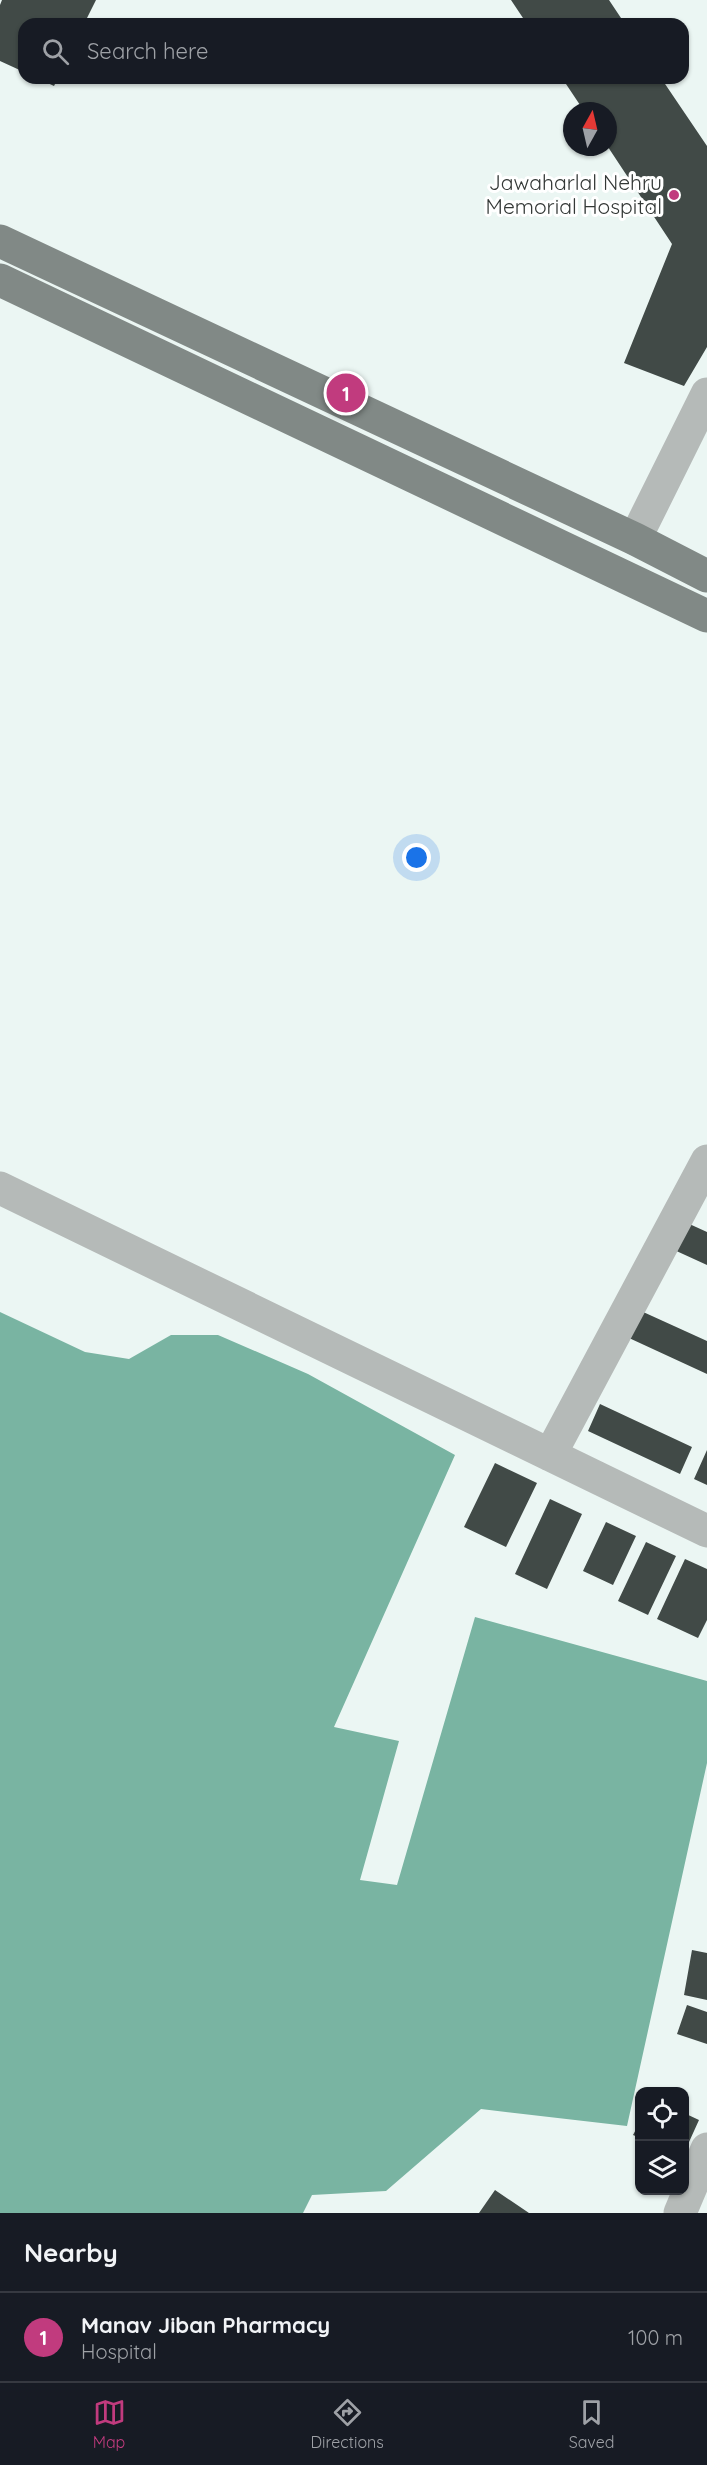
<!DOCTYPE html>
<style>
body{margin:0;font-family:Quicksand,sans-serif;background:#20242c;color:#f1f3f6}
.controls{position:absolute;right:18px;bottom:18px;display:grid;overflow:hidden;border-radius:12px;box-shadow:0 2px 4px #0004}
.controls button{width:54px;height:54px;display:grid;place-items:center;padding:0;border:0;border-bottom:2px solid #363941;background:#171b24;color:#f1f3f6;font:30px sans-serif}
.compass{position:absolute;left:563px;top:102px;width:54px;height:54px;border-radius:50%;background:#171b24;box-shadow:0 2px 4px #0004;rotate:8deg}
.you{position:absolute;left:417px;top:858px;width:21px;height:21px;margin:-15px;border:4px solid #fff;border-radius:50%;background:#1a73e8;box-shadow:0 0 0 9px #1a73e833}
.badge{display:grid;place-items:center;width:39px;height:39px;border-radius:50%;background:#c13b7e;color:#fff;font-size:20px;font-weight:700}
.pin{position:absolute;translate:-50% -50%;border:3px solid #fff;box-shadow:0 2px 6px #0006}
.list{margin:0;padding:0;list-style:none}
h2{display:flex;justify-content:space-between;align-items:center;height:78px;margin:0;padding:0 24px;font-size:26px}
h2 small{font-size:20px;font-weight:400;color:#9ea1a6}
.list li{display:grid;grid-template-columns:39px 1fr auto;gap:18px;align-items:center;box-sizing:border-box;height:90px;padding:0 24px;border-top:2px solid #363941}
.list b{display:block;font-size:22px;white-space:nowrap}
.list p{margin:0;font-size:20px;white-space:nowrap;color:#9ea1a6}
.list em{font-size:20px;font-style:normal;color:#9ea1a6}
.icon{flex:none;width:33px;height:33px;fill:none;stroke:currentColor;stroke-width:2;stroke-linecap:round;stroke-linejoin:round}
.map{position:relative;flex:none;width:707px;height:2213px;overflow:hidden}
.search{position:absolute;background:#171b24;box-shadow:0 2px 4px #0004;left:18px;right:18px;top:18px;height:66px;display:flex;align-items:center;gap:15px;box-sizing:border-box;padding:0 21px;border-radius:18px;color:#9ea1a6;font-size:22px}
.sheet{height:168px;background:#171b24}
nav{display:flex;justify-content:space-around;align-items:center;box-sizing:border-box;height:84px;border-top:2px solid #363941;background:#171b24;font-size:16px;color:#9ea1a6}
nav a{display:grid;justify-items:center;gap:3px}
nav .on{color:#c13b7e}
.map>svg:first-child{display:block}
.water{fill:#79b4a2}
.building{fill:#414a47}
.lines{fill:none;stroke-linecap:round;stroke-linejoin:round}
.minor{stroke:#b5bab8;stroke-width:33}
.primary{stroke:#818986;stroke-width:33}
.poi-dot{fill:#c13b7e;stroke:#fff;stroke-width:2}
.labels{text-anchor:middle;stroke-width:6;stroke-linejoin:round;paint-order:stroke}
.poi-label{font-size:21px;fill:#333836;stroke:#fff;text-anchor:end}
</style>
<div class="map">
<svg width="707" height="2213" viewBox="0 0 707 2213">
<rect width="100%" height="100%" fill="#ebf6f3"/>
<path class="water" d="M 0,1312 L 85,1352 L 129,1359 L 171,1335 L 218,1335 L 308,1374 L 455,1455 L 334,1727 L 399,1741 L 360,1880 L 397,1885 L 475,1617 L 707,1681 L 707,1763 L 627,2126 L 481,2109 L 386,2191 L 312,2195 L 303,2213 L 0,2213 Z"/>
<path class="building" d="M 2,0 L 96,0 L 84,24 L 24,24 L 24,72 L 0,61 L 0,5 Z
M 511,0 L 609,0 L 625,24 L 527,24 Z
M 37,78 L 58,78 L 54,86 Z
M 562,78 L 661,78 L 707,146 L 707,347 L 684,386 L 624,363 L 672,244 L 608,147 L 608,111 L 584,111 Z
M 685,1222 L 707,1232 L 707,1265 L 672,1249 Z
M 641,1311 L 707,1341 L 707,1374 L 629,1338 Z
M 600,1404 L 692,1447 L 680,1474 L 588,1431 Z
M 707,1450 L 707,1485 L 694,1479 Z
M 495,1463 L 537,1483 L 506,1547 L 464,1527 Z
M 550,1499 L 582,1514 L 547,1589 L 515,1574 Z
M 606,1522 L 636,1536 L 613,1585 L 583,1571 Z
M 646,1542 L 676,1556 L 648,1615 L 618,1601 Z
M 685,1559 L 707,1569 L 707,1620 L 698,1638 L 657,1619 Z
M 692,1950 L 707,1953 L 707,2000 L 684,1995 Z
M 687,2005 L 707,2012 L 707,2044 L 677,2034 Z
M 684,2113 L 699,2120 L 684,2153 Z
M 640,2122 L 640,2138 L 633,2135 Z
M 495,2190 L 529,2213 L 479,2213 Z"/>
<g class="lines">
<path class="minor" d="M 635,539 L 707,394
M 0,1188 L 707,1531
M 550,1455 L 707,1161
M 680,2213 L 707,2149"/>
<path class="primary" d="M 0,241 L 635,539 L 707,576
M 0,280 L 707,616"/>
</g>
<circle class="poi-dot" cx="674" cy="195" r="6"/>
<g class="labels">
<g class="poi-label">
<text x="662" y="190">Jawaharlal Nehru<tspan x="662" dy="24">Memorial Hospital</tspan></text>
</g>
</g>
</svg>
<div class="controls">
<button><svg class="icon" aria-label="locate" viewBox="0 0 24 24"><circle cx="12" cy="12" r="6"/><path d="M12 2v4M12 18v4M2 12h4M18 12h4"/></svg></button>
<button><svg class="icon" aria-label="layers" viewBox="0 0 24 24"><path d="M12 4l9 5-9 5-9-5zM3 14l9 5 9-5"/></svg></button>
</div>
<svg class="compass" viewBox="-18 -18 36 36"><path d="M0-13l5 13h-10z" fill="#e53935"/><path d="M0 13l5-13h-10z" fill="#9ea1a6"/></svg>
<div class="you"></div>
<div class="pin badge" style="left:346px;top:393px">1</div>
<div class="search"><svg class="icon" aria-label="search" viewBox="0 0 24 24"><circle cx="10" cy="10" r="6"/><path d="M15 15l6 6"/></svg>Search here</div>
</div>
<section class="sheet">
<h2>Nearby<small></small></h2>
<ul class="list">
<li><span class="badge">1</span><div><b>Manav Jiban Pharmacy</b><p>Hospital</p></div><em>100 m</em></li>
</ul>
</section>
<nav>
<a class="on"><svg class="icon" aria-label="map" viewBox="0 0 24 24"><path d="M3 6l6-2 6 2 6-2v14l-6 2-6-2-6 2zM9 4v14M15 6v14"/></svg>Map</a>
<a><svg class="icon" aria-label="directions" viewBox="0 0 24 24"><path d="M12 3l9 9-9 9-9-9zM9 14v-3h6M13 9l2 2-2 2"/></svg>Directions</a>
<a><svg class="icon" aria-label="saved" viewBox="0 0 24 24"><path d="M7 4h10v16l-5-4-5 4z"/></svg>Saved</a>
</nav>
